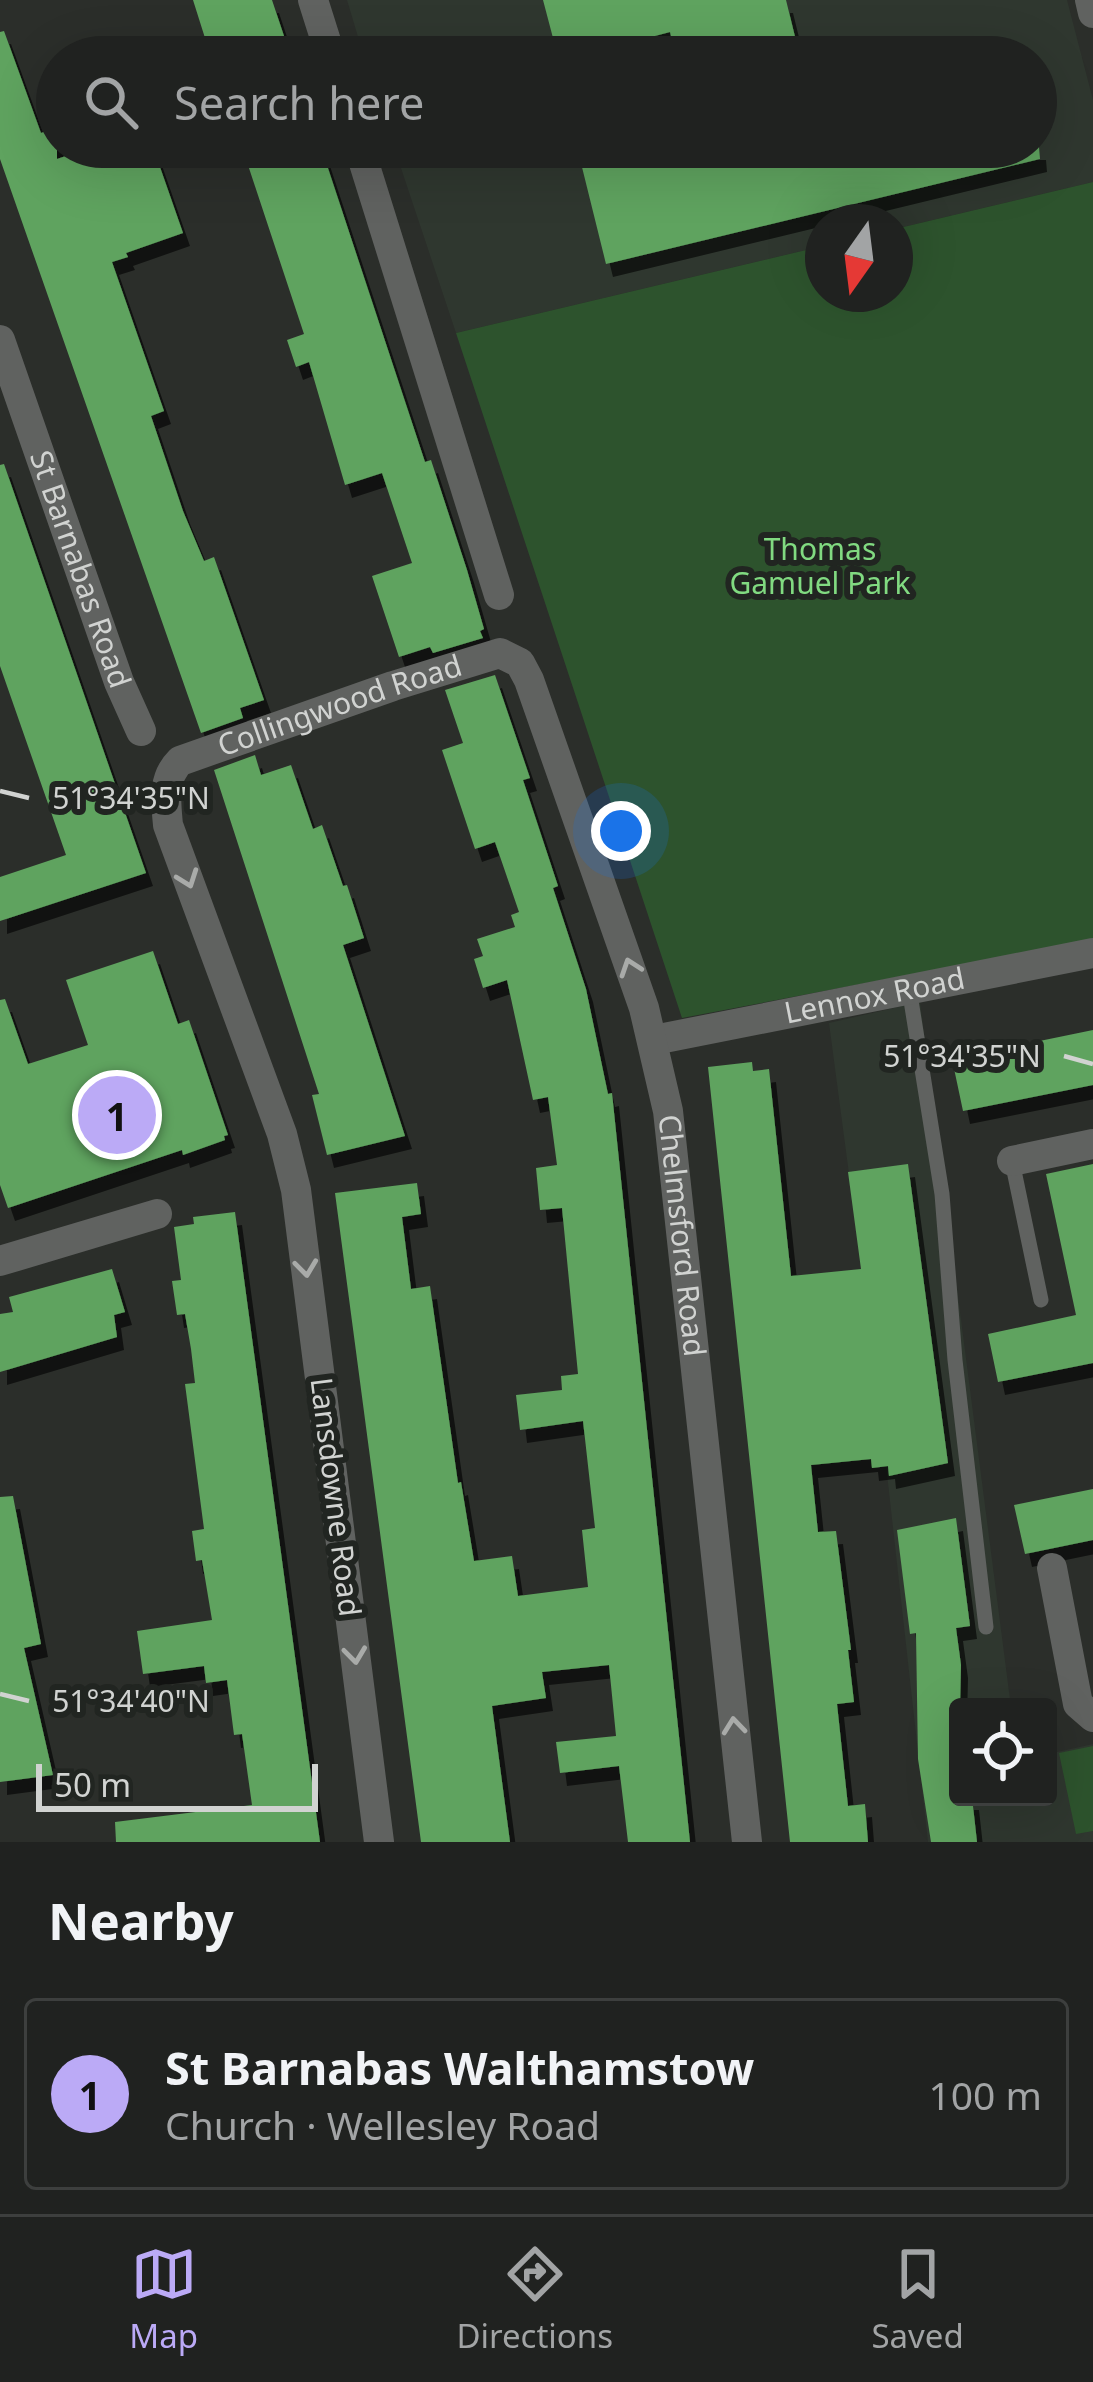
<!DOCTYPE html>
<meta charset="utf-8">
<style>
body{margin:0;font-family:"Noto Sans",sans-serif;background:#282a29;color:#f1f3f6}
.controls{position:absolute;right:36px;bottom:36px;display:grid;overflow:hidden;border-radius:12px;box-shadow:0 12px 48px #0002}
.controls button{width:108px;height:108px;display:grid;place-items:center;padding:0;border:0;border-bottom:3px solid #3d3f3e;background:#202220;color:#f1f3f6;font:60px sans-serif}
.compass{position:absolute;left:805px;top:204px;width:108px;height:108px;border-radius:50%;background:#202220;box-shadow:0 12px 48px #0002;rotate:194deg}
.scale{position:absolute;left:36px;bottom:30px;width:282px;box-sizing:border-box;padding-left:12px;border:6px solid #d1d3d1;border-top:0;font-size:33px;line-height:42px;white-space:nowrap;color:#d1d3d1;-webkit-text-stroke:9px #212521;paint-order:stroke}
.you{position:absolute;left:621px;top:831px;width:42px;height:42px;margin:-30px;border:9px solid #fff;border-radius:50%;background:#1a73e8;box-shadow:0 0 0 18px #1a73e833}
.badge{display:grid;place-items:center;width:78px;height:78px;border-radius:50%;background:#bbaaf6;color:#111;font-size:39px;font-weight:700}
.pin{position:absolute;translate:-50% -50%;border:6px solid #fff;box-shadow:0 3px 12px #0006}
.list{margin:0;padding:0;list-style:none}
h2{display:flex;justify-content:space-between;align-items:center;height:156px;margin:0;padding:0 48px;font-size:51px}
h2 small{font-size:39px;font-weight:400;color:#a2a4a5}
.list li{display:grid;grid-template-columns:78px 1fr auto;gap:36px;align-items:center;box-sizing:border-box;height:192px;margin:0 24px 24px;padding:0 24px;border:3px solid #3d3f3e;border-radius:12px}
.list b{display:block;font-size:45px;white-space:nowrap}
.list p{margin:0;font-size:39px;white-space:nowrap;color:#a2a4a5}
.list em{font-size:39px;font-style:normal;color:#a2a4a5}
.icon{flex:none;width:66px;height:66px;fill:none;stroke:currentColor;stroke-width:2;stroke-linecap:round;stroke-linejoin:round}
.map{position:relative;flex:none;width:1093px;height:1842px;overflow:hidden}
.search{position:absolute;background:#202220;box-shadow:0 12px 48px #0002;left:36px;right:36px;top:36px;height:132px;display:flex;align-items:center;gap:30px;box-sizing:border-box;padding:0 42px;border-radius:66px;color:#a2a4a5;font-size:45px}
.sheet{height:372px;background:#202220}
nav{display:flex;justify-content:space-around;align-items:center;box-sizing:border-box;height:168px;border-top:3px solid #3d3f3e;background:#202220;font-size:33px;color:#a2a4a5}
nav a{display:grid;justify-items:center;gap:6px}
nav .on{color:#bbaaf6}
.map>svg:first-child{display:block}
.built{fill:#2f372f}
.green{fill:#2d532d}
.building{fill:#5fa35f;filter:url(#shadow)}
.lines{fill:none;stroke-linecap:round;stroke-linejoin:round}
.lane{stroke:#606260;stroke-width:15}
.street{stroke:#606260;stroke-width:30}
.oneway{stroke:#a9aba9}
.ticks{fill:none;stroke:#d1d3d1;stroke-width:4.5}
.labels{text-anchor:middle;stroke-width:12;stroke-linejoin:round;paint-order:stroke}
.park-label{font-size:30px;fill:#81da81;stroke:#212521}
.street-label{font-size:30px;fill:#d1d3d1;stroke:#212521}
.ticks-label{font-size:30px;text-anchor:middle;fill:#d1d3d1;stroke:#212521;stroke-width:12;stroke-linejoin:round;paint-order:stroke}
</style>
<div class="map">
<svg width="1093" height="1842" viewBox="0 0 1093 1842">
<defs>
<filter id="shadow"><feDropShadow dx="7" dy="13" stdDeviation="0" flood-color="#0009"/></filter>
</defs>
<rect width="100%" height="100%" fill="#2b2e2a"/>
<path class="built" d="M 347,0 L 1067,0 L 1093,100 L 1093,182 L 895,229 L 895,222 L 823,222 L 823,246 L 456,333 L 394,147 L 1036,147 L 1036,57 L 364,57 Z
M 920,1002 L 1011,1707 L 958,1707 L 958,1797 L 1048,1797 L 1048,1754 L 1093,1744 L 1093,1842 L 928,1842 L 878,1393 L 829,1023 Z"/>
<path class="green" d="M 1093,182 L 1093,940 L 682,1018 L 456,333 L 823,246 L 823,294 L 895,294 L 895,229 Z
M 1093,1746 L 1093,1831 L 1076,1834 L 1059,1753 Z"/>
<path class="building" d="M 193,0 L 272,0 L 291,57 L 211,57 Z
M 543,0 L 786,0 L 800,57 L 676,57 L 670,32 L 575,57 L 558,57 Z
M 4,31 L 41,133 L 57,127 L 57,159 L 92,147 L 153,147 L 183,233 L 126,253 L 128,257 L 112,262 L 164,411 L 151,416 L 183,511 L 204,561 L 214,557 L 264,700 L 240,708 L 243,718 L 201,733 L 0,159 L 0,32 Z
M 242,147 L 321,147 L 425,462 L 431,460 L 467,570 L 484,629 L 480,631 L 483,638 L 433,653 L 430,647 L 399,657 L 372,576 L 412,563 L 382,473 L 345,485 L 309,362 L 296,367 L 287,340 L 304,334 Z
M 577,147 L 1039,147 L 1040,159 L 606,264 Z
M 4,464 L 146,873 L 0,921 L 0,877 L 66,855 L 0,666 L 0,465 Z
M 495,675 L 530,778 L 523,780 L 558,886 L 553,888 L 586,989 L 608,1094 L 612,1093 L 690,1842 L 628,1842 L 619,1766 L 560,1773 L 556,1742 L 616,1736 L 609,1665 L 542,1672 L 546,1698 L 492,1706 L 510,1842 L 421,1842 L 335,1193 L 417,1183 L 421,1214 L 402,1217 L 411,1289 L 430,1286 L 458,1483 L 461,1482 L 474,1561 L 512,1556 L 518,1596 L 588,1587 L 582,1530 L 595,1528 L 583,1421 L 520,1430 L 516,1395 L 562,1390 L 561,1376 L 578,1374 L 562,1208 L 540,1210 L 536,1168 L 557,1165 L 548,1097 L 533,1100 L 507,980 L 483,988 L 474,959 L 483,956 L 477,939 L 515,927 L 511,915 L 519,912 L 495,842 L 475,849 L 442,750 L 463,743 L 445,690 Z
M 255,755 L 261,775 L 291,765 L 313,829 L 322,825 L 343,886 L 347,885 L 364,938 L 343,945 L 405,1136 L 327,1155 L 312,1095 L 319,1094 L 214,770 Z
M 153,951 L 178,1024 L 189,1020 L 228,1135 L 224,1136 L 225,1140 L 183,1155 L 182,1150 L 8,1208 L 0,1185 L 0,1000 L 5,999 L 28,1064 L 88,1045 L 66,980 Z
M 1093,1030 L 1093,1085 L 963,1111 L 952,1059 Z
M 752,1062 L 753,1071 L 769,1069 L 791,1276 L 861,1269 L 848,1172 L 908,1164 L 948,1463 L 889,1476 L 888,1466 L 872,1468 L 871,1459 L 811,1465 L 818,1532 L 836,1531 L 851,1650 L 848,1650 L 854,1702 L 837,1704 L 848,1806 L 865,1804 L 868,1842 L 790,1842 L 708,1067 Z
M 1093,1164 L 1093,1363 L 998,1382 L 988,1334 L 1076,1315 L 1046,1174 Z
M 235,1212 L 320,1842 L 116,1842 L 115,1822 L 252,1805 L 242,1734 L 234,1735 L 227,1680 L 206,1683 L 204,1666 L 143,1674 L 137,1631 L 212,1620 L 202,1560 L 196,1561 L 192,1531 L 204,1529 L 185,1384 L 195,1383 L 191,1349 L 185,1314 L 177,1315 L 172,1281 L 181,1280 L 174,1227 L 194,1224 L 193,1217 Z
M 112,1269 L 125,1312 L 114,1315 L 117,1337 L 0,1372 L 0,1314 L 13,1312 L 9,1297 Z
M 1093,1489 L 1093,1540 L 1025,1554 L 1014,1505 Z
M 13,1496 L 41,1644 L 24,1648 L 53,1775 L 0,1782 L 0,1497 Z
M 956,1518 L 970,1626 L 956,1628 L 961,1665 L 958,1797 L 972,1797 L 977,1842 L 931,1842 L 918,1759 L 916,1633 L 910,1634 L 897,1530 Z"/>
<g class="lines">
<path class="lane" d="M 909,988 L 942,1194 L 955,1360 L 986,1627
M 1012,1161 L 1041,1300"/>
<g class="street">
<path d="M 313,0 L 331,57"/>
<path d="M 1090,0 L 1093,13"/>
<path d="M 359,147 L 499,595"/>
<path id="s1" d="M 0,340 L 119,682 L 141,731"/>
<path id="s2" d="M 654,1040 L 1093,953"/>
<path d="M 1012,1161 L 1093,1144"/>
<path d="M 0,1261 L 157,1214"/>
<path d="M 1052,1568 L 1078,1704 L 1093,1717"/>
<path id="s3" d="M 379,1842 L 296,1190 L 282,1134 L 168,825 C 166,802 162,779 180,761 L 393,686 L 500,653 L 520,663 L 529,680 L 644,1008 L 668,1111 L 747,1842"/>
</g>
</g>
<defs><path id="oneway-chevron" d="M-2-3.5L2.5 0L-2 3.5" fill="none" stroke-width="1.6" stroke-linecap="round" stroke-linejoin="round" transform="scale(3)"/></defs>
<g class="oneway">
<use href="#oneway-chevron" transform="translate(188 879) rotate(70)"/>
<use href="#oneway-chevron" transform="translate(630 967) rotate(-109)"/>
<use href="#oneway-chevron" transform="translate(306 1268) rotate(83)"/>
<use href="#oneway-chevron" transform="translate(355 1655) rotate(83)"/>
<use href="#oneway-chevron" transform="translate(734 1726) rotate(-96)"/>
</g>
<path class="ticks" d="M 0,791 L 29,798M 1064,1056 L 1093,1064M 0,1694 L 29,1701"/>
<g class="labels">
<g class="park-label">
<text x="820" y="560">Thomas<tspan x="820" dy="34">Gamuel Park</tspan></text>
</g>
<g class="street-label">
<text dy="10" stroke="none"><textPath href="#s1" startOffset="243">St Barnabas Road</textPath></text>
<text dy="10" stroke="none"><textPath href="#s3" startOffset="1281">Collingwood Road</textPath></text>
<text dy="10" stroke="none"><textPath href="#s2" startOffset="225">Lennox Road</textPath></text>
<text dy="10" stroke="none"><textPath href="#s3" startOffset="2070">Chelmsford Road</textPath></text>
<text transform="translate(335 1497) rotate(83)" y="10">Lansdowne Road</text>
</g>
</g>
<g class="ticks-label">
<text x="131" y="809">51°34'35"N</text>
<text x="962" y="1067">51°34'35"N</text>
<text x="131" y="1712">51°34'40"N</text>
</g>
</svg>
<div class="controls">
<button><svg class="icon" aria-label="locate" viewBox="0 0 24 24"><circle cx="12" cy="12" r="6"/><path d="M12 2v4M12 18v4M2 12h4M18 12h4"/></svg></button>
</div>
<svg class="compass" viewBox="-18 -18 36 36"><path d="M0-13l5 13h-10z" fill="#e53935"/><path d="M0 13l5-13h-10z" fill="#a2a4a5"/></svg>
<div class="scale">50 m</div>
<div class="you"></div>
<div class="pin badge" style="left:117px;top:1115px">1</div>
<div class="search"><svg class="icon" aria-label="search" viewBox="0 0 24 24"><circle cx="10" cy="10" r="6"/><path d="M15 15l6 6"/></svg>Search here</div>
</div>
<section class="sheet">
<h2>Nearby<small></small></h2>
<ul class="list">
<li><span class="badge">1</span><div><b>St Barnabas Walthamstow</b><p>Church · Wellesley Road</p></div><em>100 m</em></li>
</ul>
</section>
<nav>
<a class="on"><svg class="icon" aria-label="map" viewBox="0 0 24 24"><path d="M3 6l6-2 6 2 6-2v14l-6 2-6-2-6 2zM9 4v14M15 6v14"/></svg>Map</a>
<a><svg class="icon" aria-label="directions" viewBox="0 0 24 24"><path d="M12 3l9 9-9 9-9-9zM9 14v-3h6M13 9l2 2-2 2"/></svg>Directions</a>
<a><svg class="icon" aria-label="saved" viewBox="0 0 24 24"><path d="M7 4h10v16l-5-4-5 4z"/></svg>Saved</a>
</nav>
